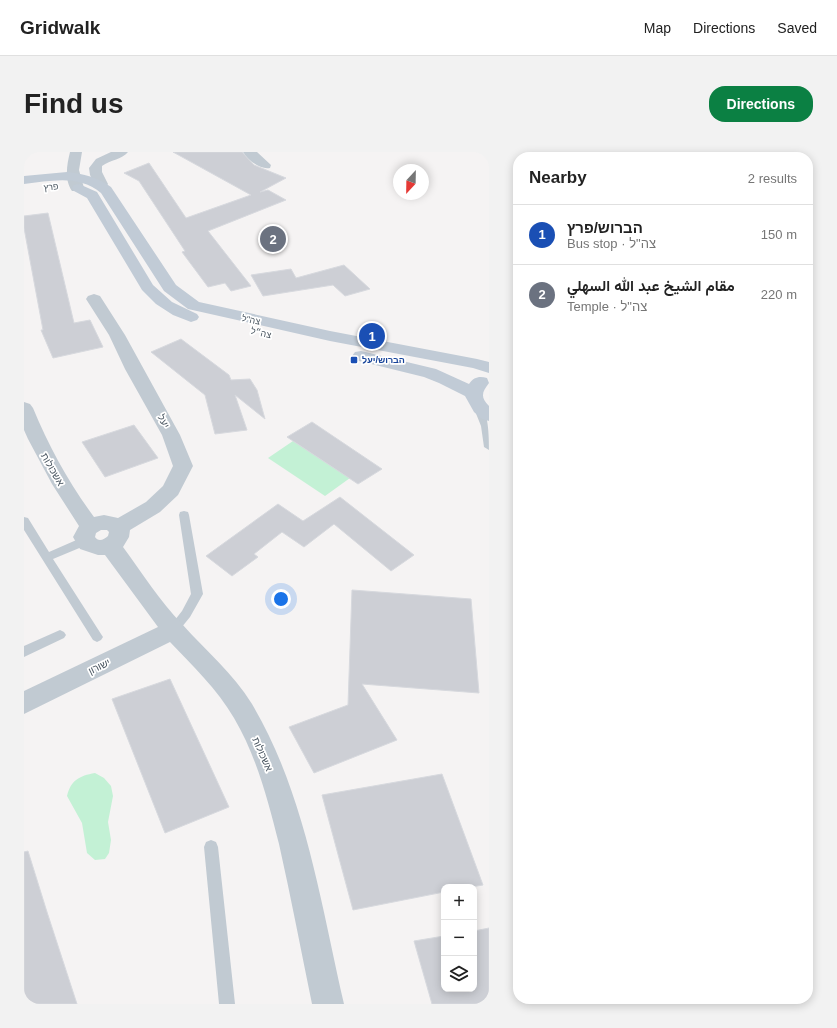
<!DOCTYPE html>
<meta charset="utf-8">
<style>
body{margin:0;font-family:Helvetica,Vazirmatn,Heebo,sans-serif;background:#f2f2f2;color:#222}
.controls{position:absolute;right:12px;bottom:12px;display:grid;overflow:hidden;border-radius:8px;box-shadow:0 2px 10px #0003}
.controls button{width:36px;height:36px;display:grid;place-items:center;padding:0;border:0;border-bottom:1px solid #e0e0e0;background:#fff;color:#222;font:20px sans-serif}
.compass{position:absolute;left:369px;top:12px;width:36px;height:36px;border-radius:50%;background:#fff;box-shadow:0 2px 10px #0003;rotate:202deg}
.you{position:absolute;left:257px;top:447px;width:14px;height:14px;margin:-10px;border:3px solid #fff;border-radius:50%;background:#1a73e8;box-shadow:0 0 0 6px #1a73e833}
.badge{display:grid;place-items:center;width:26px;height:26px;border-radius:50%;background:#0b8043;color:#fff;font-size:13px;font-weight:700}
.pin{position:absolute;translate:-50% -50%;border:2px solid #fff;box-shadow:0 1px 4px #0006}
.list{margin:0;padding:0;list-style:none}
h2{display:flex;justify-content:space-between;align-items:center;height:52px;margin:0;padding:0 16px;font-size:17px}
h2 small{font-size:13px;font-weight:400;color:#767676}
.list li{display:grid;grid-template-columns:26px 1fr auto;gap:12px;align-items:center;box-sizing:border-box;height:60px;padding:0 16px;border-top:1px solid #e0e0e0}
.list b{display:block;font-size:15px;white-space:nowrap}
.list p{margin:0;font-size:13px;white-space:nowrap;color:#767676}
.list em{font-size:13px;font-style:normal;color:#767676}
.icon{flex:none;width:22px;height:22px;fill:none;stroke:currentColor;stroke-width:2;stroke-linecap:round;stroke-linejoin:round}
.map{position:relative;flex:none;width:465px;height:852px;overflow:hidden;border-radius:16px}
header{display:flex;align-items:center;gap:24px;box-sizing:border-box;height:56px;padding:0 20px;background:#fff;border-bottom:1px solid #e0e0e0}
header strong{font-size:19px}
nav{display:flex;gap:22px;margin-inline-start:auto;font-size:14px}
.intro{display:flex;align-items:center;justify-content:space-between;box-sizing:border-box;height:96px;padding:0 24px}
h1{margin:0;font-size:28px}
.button{padding:10px 18px;border-radius:16px;background:#0b8043;color:#fff;font-size:14px;font-weight:700}
main{display:flex;gap:24px;padding:0 24px}
aside{flex:1;background:#fff;border-radius:16px;box-shadow:0 2px 10px #0003}
.map>svg:first-child{display:block}
.green{fill:#c3f1d5}
.building{fill:#cdcfd5;stroke:#d7d9de}
.lines{fill:none;stroke-linecap:round;stroke-linejoin:round}
.lane{fill:#c1cad2;fill-rule:evenodd}
.street{fill:#c1cad2;fill-rule:evenodd}
.secondary{fill:#c1cbd6;fill-rule:evenodd}
.transit-dot{fill:#1a4fb4;stroke:#fff;stroke-width:1.5}
.labels{text-anchor:middle;stroke-width:3.5;stroke-linejoin:round;paint-order:stroke}
.far-street-label{font-size:9px;fill:#4a5661;stroke:#fff}
.far-transit-label{font-size:9px;font-weight:bold;fill:#164399;stroke:#fff;text-anchor:start}
.street-label{font-size:10px;fill:#4a5661;stroke:#fff}
</style>
<header>
<strong>Gridwalk</strong>
<nav><a>Map</a><a>Directions</a><a>Saved</a></nav>
</header>
<div class="intro"><h1>Find us</h1><a class="button">Directions</a></div>
<main>
<div class="map">
<svg width="465" height="852" viewBox="0 0 465 852">
<rect width="100%" height="100%" fill="#f5f3f3"/>
<path class="green" d="M 269,289 L 326,326 L 301,344 L 244,306 Z
M 71,621 L 80,626 L 87,634 L 89,644 L 84,670 L 87,688 L 85,701 L 81,707 L 71,708 L 63,701 L 58,671 L 43,644 C 47,628 55,624 71,621 Z"/>
<path class="building" d="M 149,0 L 218,0 L 230,13 L 262,26 L 236,40 L 244,38 L 262,48 L 184,79 L 227,134 L 207,139 L 201,131 L 184,135 L 158,100 L 161,99 L 115,29 L 100,21 L 125,11 L 162,66 L 227,43 Z
M 24,61 L 50,171 L 66,168 L 79,195 L 29,206 L 17,178 L 19,178 L 0,76 L 0,64 Z
M 320,113 L 346,137 L 321,144 L 309,133 L 239,144 L 227,123 L 267,117 L 272,126 Z
M 157,187 L 205,223 L 207,228 L 226,227 L 233,238 L 241,267 L 211,243 L 223,278 L 191,282 L 181,243 L 127,200 Z
M 288,270 L 358,317 L 334,332 L 263,285 Z
M 110,273 L 134,306 L 81,325 L 58,290 Z
M 316,345 L 390,403 L 367,419 L 310,372 L 280,395 L 258,380 L 230,402 L 234,405 L 208,424 L 182,404 L 254,352 L 279,369 Z
M 328,438 L 447,447 L 455,541 L 338,532 L 373,588 L 290,621 L 265,575 L 324,553 Z
M 146,527 L 205,655 L 141,681 L 88,547 Z
M 418,622 L 459,733 L 447,735 L 420,735 L 420,740 L 329,758 L 298,643 Z
M 4,699 L 23,760 L 53,852 L 0,852 L 0,700 Z
M 465,776 L 465,852 L 408,852 L 390,789 L 420,784 L 420,837 L 450,837 L 450,779 Z"/>
<g class="lines">
<path class="lane" d="M 454,251 C 465,255 465,287 465,298 L 460,295 L 457,274 L 449,254 Z
M 160,359 L 164,360 L 165,363 L 179,442 L 166,465 L 153,481 L 149,483 L 145,481 L 143,478 L 158,459 L 167,442 L 155,363 L 156,360 Z
M 0,365 L 4,366 L 25,400 L 57,386 L 65,386 L 66,389 L 65,392 L 29,407 L 77,482 L 79,485 L 77,488 L 73,490 L 69,488 L 0,378 Z
M 36,478 L 40,480 L 42,483 L 40,486 L 0,505 L 0,494 Z
M 187,688 L 192,690 L 194,695 L 211,852 L 195,852 L 180,695 L 182,690 Z"/>
<path class="street" d="M 46,0 L 58,0 L 55,18 L 60,36 L 58,39 L 48,39 C 40,28 43,12 46,0 Z
M 87,0 L 104,0 C 99,7 86,8 78,14 L 78,20 L 84,32 L 82,35 L 72,35 L 66,23 L 65,16 L 72,7 Z
M 219,0 L 233,0 L 247,13 L 246,16 C 236,18 224,8 219,0 Z
M 70,142 L 76,144 L 101,183 L 156,283 L 169,314 L 154,343 L 136,360 L 106,378 L 105,385 L 99,395 C 118,421 136,449 158,472 C 182,499 209,521 228,552 C 281,641 297,752 320,852 L 288,852 C 277,799 267,745 255,692 C 244,649 233,605 210,566 C 193,537 169,514 146,490 L 0,562 L 0,539 L 134,475 L 81,403 L 74,403 L 56,397 L 49,385 L 55,374 L 28,332 L 4,287 L 0,278 L 0,250 L 6,252 L 9,256 C 25,295 45,331 70,365 L 80,363 L 94,366 L 122,350 L 139,334 L 149,314 L 138,283 L 101,217 L 85,183 L 62,147 L 64,144 ZM 77,378 L 83,378 L 85,380 L 84,384 C 80,388 74,390 71,385 L 72,381 Z"/>
<path class="secondary" d="M 43,20 C 60,22 73,25 87,35 L 152,133 L 175,150 L 306,179 L 453,207 L 465,210 L 465,221 L 449,216 L 306,189 L 164,157 L 140,139 L 77,41 C 54,22 27,29 0,32 L 0,24 Z
M 55,32 L 73,40 L 129,133 L 148,150 L 173,162 L 175,165 L 173,168 L 167,170 L 149,163 L 132,152 L 118,138 L 63,46 L 50,39 L 48,36 L 50,33 Z
M 337,199 L 412,217 L 445,232 C 450,225 455,224 463,226 L 465,231 C 458,240 456,245 465,254 L 465,269 L 458,267 L 450,260 L 441,244 L 415,231 L 400,225 L 331,208 L 328,204 L 331,200 Z"/>
</g>
<rect class="transit-dot" x="326" y="204" width="8" height="8" rx="2"/>
<g class="labels">
<g class="far-street-label">
<text transform="translate(27 35) rotate(-6)" y="3">פרץ</text>
<text transform="translate(227 168) rotate(12)" y="3">צה"ל</text>
<text transform="translate(237 181) rotate(13)" y="3">צה״ל</text>
</g>
<g class="far-transit-label">
<text x="338" y="211">הברוש/יעל</text>
</g>
<g class="street-label">
<text transform="translate(140 269) rotate(62)" y="4">יעל</text>
<text transform="translate(29 317) rotate(60)" y="4">אשכולות</text>
<text transform="translate(75 514) rotate(-26)" y="4">ישורון</text>
<text transform="translate(239 602) rotate(66)" y="4">אשכולות</text>
</g>
</g>
</svg>
<div class="controls">
<button>+</button>
<button>−</button>
<button><svg class="icon" aria-label="layers" viewBox="0 0 24 24"><path d="M12 4l9 5-9 5-9-5zM3 14l9 5 9-5"/></svg></button>
</div>
<svg class="compass" viewBox="-18 -18 36 36"><path d="M0-13l5 13h-10z" fill="#e53935"/><path d="M0 13l5-13h-10z" fill="#767676"/></svg>
<div class="you"></div>
<div class="pin badge" style="left:348px;top:184px;background:#1a4fb4">1</div>
<div class="pin badge" style="left:249px;top:87px;background:#6b7280">2</div>
</div>
<aside>
<h2>Nearby<small>2 results</small></h2>
<ul class="list">
<li><span class="badge" style="background:#1a4fb4">1</span><div><b>הברוש/פרץ</b><p>Bus stop · צה&quot;ל</p></div><em>150 m</em></li>
<li><span class="badge" style="background:#6b7280">2</span><div><b>مقام الشيخ عبد الله السهلي</b><p>Temple · צה&quot;ל</p></div><em>220 m</em></li>
</ul>
</aside>
</main>
